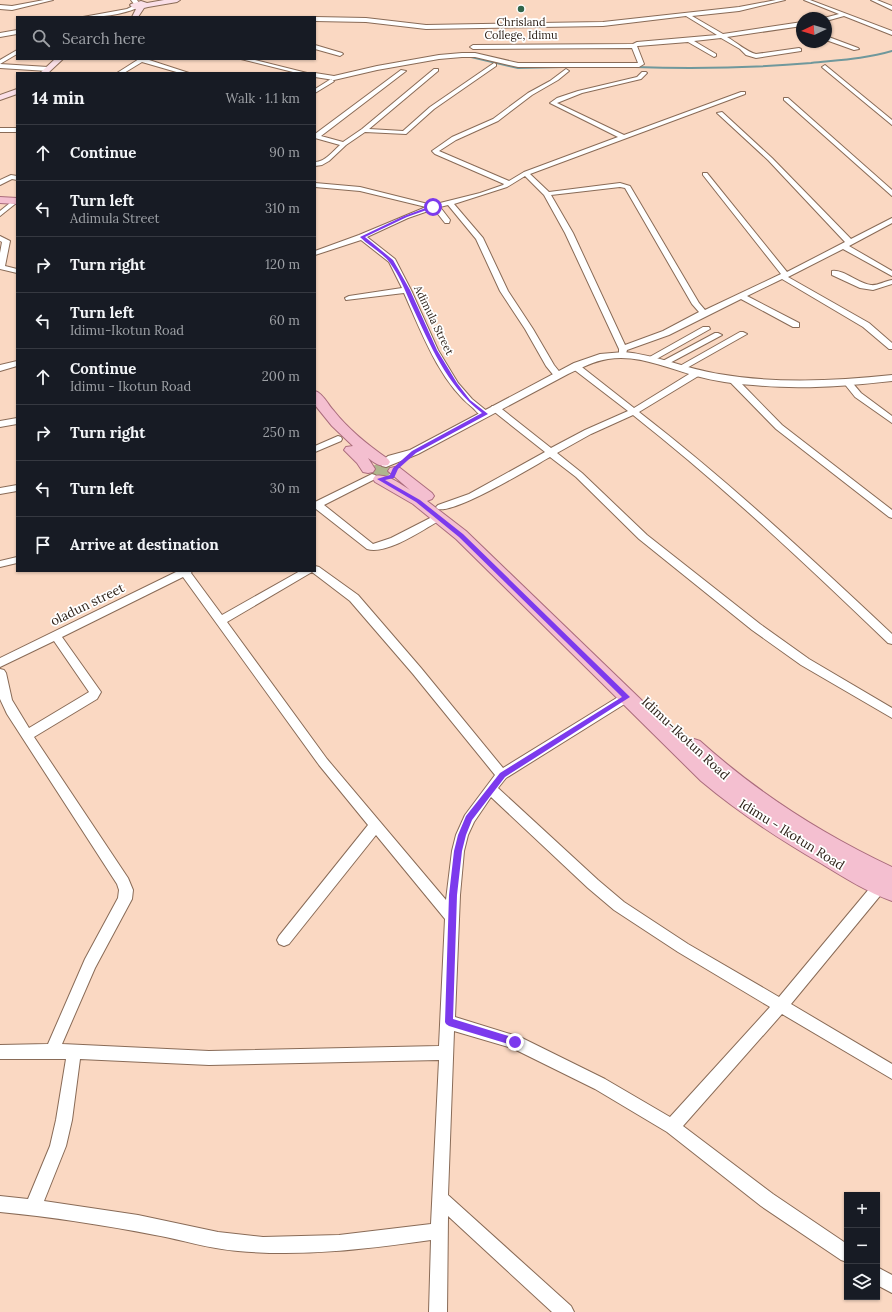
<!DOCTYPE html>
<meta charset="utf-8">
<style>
body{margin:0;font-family:Lora,serif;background:#242831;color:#f1f3f6}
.controls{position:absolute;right:12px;bottom:12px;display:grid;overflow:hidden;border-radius:0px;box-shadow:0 1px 3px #0004}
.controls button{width:36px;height:36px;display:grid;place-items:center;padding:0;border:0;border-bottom:1px solid #363941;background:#171b24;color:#f1f3f6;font:20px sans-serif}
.compass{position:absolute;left:796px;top:12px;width:36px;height:36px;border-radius:50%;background:#171b24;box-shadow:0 1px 3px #0004;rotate:266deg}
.stop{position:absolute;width:12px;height:12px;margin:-9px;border:3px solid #7c3aed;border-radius:50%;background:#fff}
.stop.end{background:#7c3aed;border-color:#fff;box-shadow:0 1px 4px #0008}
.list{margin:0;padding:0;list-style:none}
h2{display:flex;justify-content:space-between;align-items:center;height:52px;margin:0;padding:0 16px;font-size:17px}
h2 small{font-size:13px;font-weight:400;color:#9ea1a6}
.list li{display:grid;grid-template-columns:26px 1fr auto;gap:12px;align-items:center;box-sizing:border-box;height:56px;padding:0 16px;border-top:1px solid #363941}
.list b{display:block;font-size:15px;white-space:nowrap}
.list p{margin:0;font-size:13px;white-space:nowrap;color:#9ea1a6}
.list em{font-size:13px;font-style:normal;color:#9ea1a6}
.icon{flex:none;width:22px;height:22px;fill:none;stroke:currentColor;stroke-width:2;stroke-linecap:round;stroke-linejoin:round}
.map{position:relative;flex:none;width:892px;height:1312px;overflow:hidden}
.search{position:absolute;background:#171b24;box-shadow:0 1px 3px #0004;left:16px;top:16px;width:300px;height:44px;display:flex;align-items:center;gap:10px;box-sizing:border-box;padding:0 14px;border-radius:0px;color:#9ea1a6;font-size:15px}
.panel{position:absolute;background:#171b24;box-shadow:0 1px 3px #0004;left:16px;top:72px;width:300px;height:500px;border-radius:0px}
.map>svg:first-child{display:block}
.green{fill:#afb58d}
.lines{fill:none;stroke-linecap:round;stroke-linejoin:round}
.stream{stroke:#6f989c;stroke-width:2}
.minor-casing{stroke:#896b57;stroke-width:2}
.tertiary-casing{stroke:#896b57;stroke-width:2}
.secondary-casing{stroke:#896b57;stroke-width:2}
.primary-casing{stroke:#aa6c7c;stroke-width:2}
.minor{fill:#fff;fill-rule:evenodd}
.tertiary{fill:#fff;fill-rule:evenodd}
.secondary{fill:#fadfe7;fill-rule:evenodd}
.primary{fill:#f4bfd0;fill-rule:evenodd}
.route{fill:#7c3aed}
.poi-dot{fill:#31654a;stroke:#fff;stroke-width:1.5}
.labels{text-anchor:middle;stroke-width:3.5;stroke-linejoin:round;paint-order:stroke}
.far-poi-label{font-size:11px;fill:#2f231a;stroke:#fff}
.far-street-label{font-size:11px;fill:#2f231a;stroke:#fff}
.street-label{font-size:13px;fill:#2f231a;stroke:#fff}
</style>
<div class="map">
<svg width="892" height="1312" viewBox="0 0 892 1312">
<rect width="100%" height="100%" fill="#fad8c2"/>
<path class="green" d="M 377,464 L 388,465 L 392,469 L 391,473 L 386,477 L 373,476 L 370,472 L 371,467 Z"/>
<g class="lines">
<path class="stream" d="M 471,57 L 518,68 L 563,67
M 635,67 C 694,69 752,68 811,63 C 839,60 865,59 892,51"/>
<defs>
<path id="minor" d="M 44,0 L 53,0 L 12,10 L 0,9 L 0,5 L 12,6 Z
M 776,0 L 785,0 L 739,11 L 692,16 L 723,34 L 802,22 L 802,26 L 727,37 C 736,42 747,52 756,54 L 799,48 L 801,49 L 801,51 L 756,58 L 746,55 L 740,49 L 721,38 L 694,41 L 716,54 L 716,56 L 714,57 L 688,42 L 638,46 L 637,46 L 644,64 L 639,67 L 518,67 L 475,57 L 462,57 L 439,59 L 377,70 L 334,80 L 315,77 L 315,73 L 334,76 L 377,66 L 439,55 L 462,53 L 475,53 L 518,63 L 638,63 L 632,48 L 473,49 L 470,47 L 473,45 L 633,44 L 637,42 L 717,35 L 686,16 L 603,26 L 426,29 L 366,22 L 315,21 L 315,17 L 366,18 L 426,25 L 603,22 L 739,7 Z
M 804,0 L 810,0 L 892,31 L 892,35 L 844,16 L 826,21 L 826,18 L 824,18 L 839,14 Z
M 871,0 L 877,0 L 892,6 L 892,10 Z
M 135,5 L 138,7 L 137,8 C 121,15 101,17 83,17 L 127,9 Z
M 17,30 L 17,34 L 0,37 L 0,33 Z
M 826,36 L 858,48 L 859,49 L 854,50 L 826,40 Z
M 315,45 L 342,53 L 343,54 L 340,56 L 315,49 Z
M 17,50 L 17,54 L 0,64 L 0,60 Z
M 139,59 L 146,59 L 189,73 L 180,73 L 142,62 L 124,73 L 117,73 Z
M 241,59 L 251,59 L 307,73 L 297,73 Z
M 494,63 L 496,64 L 496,66 L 434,109 L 406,134 L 365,132 L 346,145 L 329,161 L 322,165 L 315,166 L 315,162 C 325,162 333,151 340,145 L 315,138 L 315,134 L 401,70 L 406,71 L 321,136 L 343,142 L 362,129 L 434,69 L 438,69 L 438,71 L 369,129 L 403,131 L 430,107 Z
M 0,64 L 48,67 L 51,69 L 48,71 L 0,68 Z
M 825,65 L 892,120 L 892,125 L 823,68 L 822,67 Z
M 566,69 L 569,71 L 558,80 L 532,95 L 498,121 L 456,140 L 439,151 L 509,181 L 524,172 L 618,137 L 550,103 L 557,98 L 578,91 L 637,77 L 642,72 L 646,72 L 647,73 L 641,79 L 582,93 L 557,103 L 624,135 L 741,92 L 745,92 L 745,94 L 530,174 L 549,192 L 620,183 L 630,186 L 699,303 L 705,310 L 781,274 L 703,175 L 703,173 L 707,173 L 787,272 L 845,242 L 768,160 L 717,113 L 722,112 L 772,158 L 851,239 L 892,218 L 892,223 L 849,246 L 892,271 L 892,276 L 843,249 L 788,277 L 869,323 L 892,343 L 892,349 L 889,349 L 863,327 L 782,279 L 747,296 L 799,323 L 799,327 L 793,327 L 741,299 L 669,335 L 627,350 L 625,357 L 619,357 L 619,349 L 565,233 L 544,195 L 525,176 L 507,187 L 454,204 L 483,238 L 508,291 L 533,329 L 554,365 L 562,375 L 561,377 L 555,377 L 546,366 L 525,329 L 500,291 L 476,239 L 448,205 L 440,207 L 450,220 L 449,223 L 445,223 L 434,209 L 408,218 L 367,237 L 395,259 L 411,290 L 438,350 L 458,383 L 472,399 L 488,412 L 489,414 L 488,416 C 481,418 477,412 473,408 C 439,381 421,331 404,293 L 346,300 L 345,298 L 349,296 L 402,288 L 389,262 L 361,240 L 315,255 L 315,251 L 359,235 L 426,207 L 360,191 L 315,187 L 315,183 L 360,187 L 432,205 L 480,193 L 503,185 L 504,184 L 435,154 L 432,151 L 452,137 L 493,119 L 528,93 L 550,81 ZM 620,187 L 625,188 L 692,304 L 699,312 L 663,331 L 625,345 L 573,233 L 551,195 Z
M 331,79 L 334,81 L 333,82 L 315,93 L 315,89 Z
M 784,98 L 788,98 L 892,190 L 892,196 L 784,100 Z
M 0,128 L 17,128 L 17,132 L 0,132 Z
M 11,175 L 17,176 L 17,180 L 12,179 L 0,185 L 0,180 Z
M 10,203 L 15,204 L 0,216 L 0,211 Z
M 0,236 L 10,241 L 5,266 L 17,269 L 17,273 L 0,269 L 0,253 L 2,242 L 0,241 Z
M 832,271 C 843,269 859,284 871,285 C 877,286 885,281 892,280 L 892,284 L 873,290 L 860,288 L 832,275 Z
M 703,327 L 709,327 L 710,329 L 653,361 L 647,361 L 646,359 Z
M 740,332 L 743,332 L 747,334 L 685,369 L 679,369 L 678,367 Z
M 715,333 L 718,333 L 722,335 L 666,365 L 663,365 L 659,363 Z
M 17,361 L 17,366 L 0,371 L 0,365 Z
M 572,364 L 578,364 L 634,408 L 694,371 L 700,371 L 701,373 L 700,375 L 639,412 C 728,481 810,557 892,634 L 892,644 L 888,643 C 806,564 723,486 633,415 L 591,434 L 557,453 L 582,473 L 647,535 L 760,624 L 809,659 L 892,708 L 892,718 L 801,665 L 752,630 L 639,539 L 576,477 L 550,457 C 532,467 455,514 438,509 L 436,507 L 438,505 L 469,494 L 545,452 L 492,410 L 491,408 L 492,406 L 498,406 L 551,448 L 585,430 L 628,411 L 572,368 L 571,366 Z
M 733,377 L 736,378 L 782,425 L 892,510 L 892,518 L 889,517 L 776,429 L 730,382 L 729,380 Z
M 847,379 L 850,380 L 861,393 L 892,416 L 892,423 L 855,397 L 843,382 Z
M 17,418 L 17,424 L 0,427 L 0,421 Z
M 338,436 L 341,437 L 342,439 L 341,441 L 315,452 L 315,446 Z
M 372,474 L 375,475 L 377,477 L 375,479 L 324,505 L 373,544 L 391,538 L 436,515 L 442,515 L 444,517 L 442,519 C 424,529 388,555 367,549 L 316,509 L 315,509 L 315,502 Z
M 17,485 L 17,491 L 0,494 L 0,488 Z
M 17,557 L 17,563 L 0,567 L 0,561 Z
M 315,566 L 319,567 L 358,595 L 421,668 L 503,768 L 623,694 L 627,693 L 631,694 L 633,697 L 631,700 L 506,778 L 498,788 L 598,880 L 624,902 L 688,944 L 779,997 L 874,883 L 879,881 L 884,883 L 886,887 L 884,891 L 791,1004 L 892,1064 L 892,1079 L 782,1014 L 683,1126 L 773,1194 L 847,1244 L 847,1262 L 841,1260 L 761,1206 L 667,1132 L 595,1089 L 512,1048 L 454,1031 L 448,1195 L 571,1306 L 574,1312 L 552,1312 L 448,1216 L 447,1312 L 429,1312 L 431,1240 C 367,1249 303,1257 238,1251 C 210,1249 183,1240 155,1235 C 104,1225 52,1217 0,1212 L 0,1196 L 28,1199 L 50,1146 L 56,1120 L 66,1059 L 0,1059 L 0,1045 L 48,1044 L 85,959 L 118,898 L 119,890 L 117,884 L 7,714 L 0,699 L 0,669 L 4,670 L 6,673 L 12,700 L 29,728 L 89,692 L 54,641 L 0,667 L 0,658 L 178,571 L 192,571 L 191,573 L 222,615 L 300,571 L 315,571 ZM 312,572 L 350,601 L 413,674 L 495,775 L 465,815 L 456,835 L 452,851 L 446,900 L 327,759 L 227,622 ZM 183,577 L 319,765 L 368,825 L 279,936 L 277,940 L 279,944 L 284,946 L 289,944 L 376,835 L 445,919 L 439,1046 L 209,1051 L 62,1044 L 95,968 L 132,899 L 133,890 L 128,878 L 34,737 L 97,699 L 101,692 L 62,637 ZM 491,797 L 588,888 L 614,910 L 678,952 L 770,1007 L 670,1117 L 605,1079 L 520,1037 L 455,1017 L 460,895 L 464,851 L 468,835 L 474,822 ZM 80,1059 L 209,1065 L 439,1060 L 431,1224 L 339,1235 L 263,1237 L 218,1232 L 138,1215 L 44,1201 L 66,1146 L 72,1120 Z
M 877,1267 L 892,1275 L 892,1293 L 877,1285 Z"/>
<path id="tertiary" d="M 131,0 L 137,0 L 139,3 L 134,4 Z
M 624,352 C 657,355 687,369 719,374 C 776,384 834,381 892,375 L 892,381 C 846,386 799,390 753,385 C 734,384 715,381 696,376 C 667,368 638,354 608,359 C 594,361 581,368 568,374 L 418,454 L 386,467 L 382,466 L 380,463 L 388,456 L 410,450 L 574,363 L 600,354 Z"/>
<path id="secondary" d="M 164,0 L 180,0 L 177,2 L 148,7 L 144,8 L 138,17 L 132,17 L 136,9 L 133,8 L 130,5 L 131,4 L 141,1 L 147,3 Z
M 55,59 L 63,59 L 48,73 L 40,73 Z
M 17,89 L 17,94 L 0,100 L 0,95 Z"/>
<path id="primary" d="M 0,197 L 17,198 L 17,204 L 0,203 Z
M 315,391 C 323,393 328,405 334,411 C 349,430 368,445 388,459 L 390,462 L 388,465 C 379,467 375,463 368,458 L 375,469 L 373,472 L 368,473 L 363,472 L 357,463 L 344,450 L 346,447 L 353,446 L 332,426 L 315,405 Z
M 395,467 L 400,468 L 432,493 L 434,496 L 432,499 L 427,501 L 466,531 L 686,743 L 688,741 L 694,739 L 700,741 C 759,794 820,833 892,867 L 892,901 C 867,892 845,878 822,864 C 779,839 739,813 701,781 L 456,539 L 413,504 L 375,482 L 373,479 L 375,476 C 387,473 400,484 410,490 L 388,471 L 390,468 Z"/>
</defs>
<use href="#minor" class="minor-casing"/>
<use href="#tertiary" class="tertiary-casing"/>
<use href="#secondary" class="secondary-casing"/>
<use href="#primary" class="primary-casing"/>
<use href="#minor" class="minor"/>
<use href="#tertiary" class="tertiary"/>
<use href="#secondary" class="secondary"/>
<use href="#primary" class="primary"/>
</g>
<path class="route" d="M 431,206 L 435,207 L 407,217 L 365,237 L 393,260 L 410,290 L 437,350 L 457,383 L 470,400 L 488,414 L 416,453 L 398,469 L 394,478 L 385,480 L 420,500 L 463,534 L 630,697 L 505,777 L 472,820 L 466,835 L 462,851 L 457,895 L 453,1019 L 518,1039 L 519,1042 L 518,1045 L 515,1046 L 449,1026 L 446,1024 L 445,1022 L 449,895 L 454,851 L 458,835 L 466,816 L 500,773 L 622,697 L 459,537 L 416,502 L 377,479 L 390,475 L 393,468 L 412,451 L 482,413 C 446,385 430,344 411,304 C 405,290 399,275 390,263 C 383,253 369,246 360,237 L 404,216 Z"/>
<circle class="poi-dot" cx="521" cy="9" r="4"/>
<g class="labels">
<g class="far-poi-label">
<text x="521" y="26">Chrisland<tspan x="521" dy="13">College, Idimu</tspan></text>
</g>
<g class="far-street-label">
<text transform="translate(434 320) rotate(64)" y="4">Adimula Street</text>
</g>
<g class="street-label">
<text transform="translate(87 604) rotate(-26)" y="5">oladun street</text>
<text transform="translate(686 738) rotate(43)" y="5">Idimu-Ikotun Road</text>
<text transform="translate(792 834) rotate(32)" y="5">Idimu - Ikotun Road</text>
</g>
</g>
</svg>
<div class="controls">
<button>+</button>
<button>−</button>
<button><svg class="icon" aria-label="layers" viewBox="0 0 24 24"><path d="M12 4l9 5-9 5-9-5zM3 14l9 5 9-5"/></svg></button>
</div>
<svg class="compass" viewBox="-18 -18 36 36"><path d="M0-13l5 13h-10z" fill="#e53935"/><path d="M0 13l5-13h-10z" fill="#9ea1a6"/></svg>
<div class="stop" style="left:433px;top:207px"></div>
<div class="stop end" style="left:515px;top:1042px"></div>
<div class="search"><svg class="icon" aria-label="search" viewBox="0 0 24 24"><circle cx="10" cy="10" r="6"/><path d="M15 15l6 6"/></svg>Search here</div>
<section class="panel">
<h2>14 min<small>Walk · 1.1 km</small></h2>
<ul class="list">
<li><svg class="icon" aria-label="ahead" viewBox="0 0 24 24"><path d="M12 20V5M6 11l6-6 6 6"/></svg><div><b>Continue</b></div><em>90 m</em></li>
<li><svg class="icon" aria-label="left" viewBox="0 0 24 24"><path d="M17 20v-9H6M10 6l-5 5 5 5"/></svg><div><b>Turn left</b><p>Adimula Street</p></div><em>310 m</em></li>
<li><svg class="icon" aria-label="right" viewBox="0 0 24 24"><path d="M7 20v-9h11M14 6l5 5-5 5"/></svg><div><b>Turn right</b></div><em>120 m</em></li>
<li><svg class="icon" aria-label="left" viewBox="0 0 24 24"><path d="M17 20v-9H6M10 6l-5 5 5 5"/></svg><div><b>Turn left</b><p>Idimu-Ikotun Road</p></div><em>60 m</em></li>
<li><svg class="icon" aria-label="ahead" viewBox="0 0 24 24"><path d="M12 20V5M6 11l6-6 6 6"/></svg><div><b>Continue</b><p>Idimu - Ikotun Road</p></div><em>200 m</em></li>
<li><svg class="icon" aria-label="right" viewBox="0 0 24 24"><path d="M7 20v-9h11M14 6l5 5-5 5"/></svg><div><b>Turn right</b></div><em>250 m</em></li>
<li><svg class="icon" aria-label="left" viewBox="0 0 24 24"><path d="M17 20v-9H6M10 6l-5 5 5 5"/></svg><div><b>Turn left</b></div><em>30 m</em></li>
<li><svg class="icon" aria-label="arrive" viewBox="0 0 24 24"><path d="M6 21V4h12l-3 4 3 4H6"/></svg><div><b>Arrive at destination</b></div></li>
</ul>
</section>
</div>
